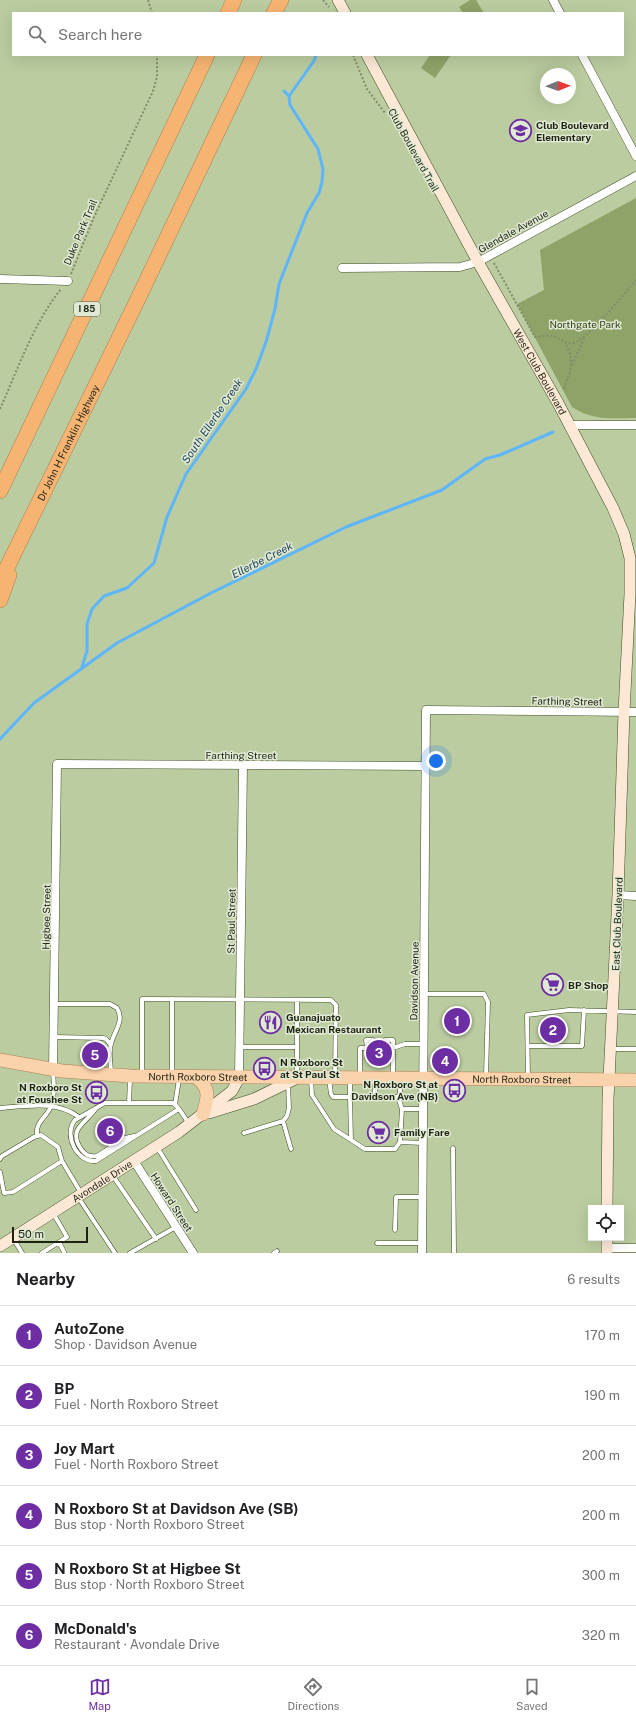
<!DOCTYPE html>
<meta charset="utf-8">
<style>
body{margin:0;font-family:"Public Sans",sans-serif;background:#f2f2f2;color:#202124}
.controls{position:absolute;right:12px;bottom:12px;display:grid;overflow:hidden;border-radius:0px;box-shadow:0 4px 16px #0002}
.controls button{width:36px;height:36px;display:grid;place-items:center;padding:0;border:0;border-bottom:1px solid #e0e0e0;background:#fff;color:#202124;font:20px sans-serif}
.compass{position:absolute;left:540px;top:68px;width:36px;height:36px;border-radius:50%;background:#fff;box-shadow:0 4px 16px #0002;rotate:89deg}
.scale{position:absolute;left:12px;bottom:10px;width:76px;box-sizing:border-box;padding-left:4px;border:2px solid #1d2312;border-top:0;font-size:11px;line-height:14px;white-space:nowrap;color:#1d2312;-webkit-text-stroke:3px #e0e9d3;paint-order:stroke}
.you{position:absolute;left:436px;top:761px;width:14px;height:14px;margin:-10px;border:3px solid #fff;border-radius:50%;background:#1a73e8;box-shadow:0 0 0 6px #1a73e833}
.badge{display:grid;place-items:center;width:26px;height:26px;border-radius:50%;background:#6e2ea3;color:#fff;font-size:13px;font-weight:700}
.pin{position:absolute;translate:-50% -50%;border:2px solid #fff;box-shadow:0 1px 4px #0006}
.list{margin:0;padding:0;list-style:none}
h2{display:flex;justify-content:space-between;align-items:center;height:52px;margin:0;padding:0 16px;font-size:17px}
h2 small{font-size:13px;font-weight:400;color:#757577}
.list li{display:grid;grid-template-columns:26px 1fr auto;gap:12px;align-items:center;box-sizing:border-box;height:60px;padding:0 16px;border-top:1px solid #e0e0e0}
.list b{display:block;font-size:15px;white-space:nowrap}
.list p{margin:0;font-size:13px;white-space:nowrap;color:#757577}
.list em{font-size:13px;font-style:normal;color:#757577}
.icon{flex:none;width:22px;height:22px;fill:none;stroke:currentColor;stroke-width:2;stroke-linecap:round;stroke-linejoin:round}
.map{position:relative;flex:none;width:636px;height:1253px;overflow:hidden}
.search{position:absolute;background:#fff;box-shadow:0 4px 16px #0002;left:12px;right:12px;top:12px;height:44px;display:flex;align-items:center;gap:10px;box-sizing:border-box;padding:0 14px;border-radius:0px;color:#757577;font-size:15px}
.sheet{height:412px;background:#fff}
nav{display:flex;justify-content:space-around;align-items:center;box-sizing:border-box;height:56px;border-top:1px solid #e0e0e0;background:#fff;font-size:11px;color:#757577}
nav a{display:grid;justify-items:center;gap:2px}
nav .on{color:#6e2ea3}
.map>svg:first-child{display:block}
.park{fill:#8ea368}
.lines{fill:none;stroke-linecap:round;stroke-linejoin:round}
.stream{stroke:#5db5fb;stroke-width:3}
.lane-casing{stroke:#3e4c25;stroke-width:5}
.street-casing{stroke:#3e4c25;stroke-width:9}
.secondary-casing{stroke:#3e4c25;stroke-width:12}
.primary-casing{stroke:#aa8151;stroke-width:14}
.highway-casing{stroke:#aa8151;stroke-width:16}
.path{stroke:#808d6b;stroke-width:2;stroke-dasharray:2 2;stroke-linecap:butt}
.lane{stroke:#fff;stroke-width:4}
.street{stroke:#fff;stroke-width:8}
.secondary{stroke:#fce8d5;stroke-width:11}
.primary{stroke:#fad2ab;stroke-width:13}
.highway{stroke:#f6b473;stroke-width:15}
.labels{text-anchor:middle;stroke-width:3;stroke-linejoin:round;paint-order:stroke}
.shield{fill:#e0e9d3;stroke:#585e4c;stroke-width:1}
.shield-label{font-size:9px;font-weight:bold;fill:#1d2312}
.poi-label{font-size:10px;font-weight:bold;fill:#1d2312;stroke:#e0e9d3;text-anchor:start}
.street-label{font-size:10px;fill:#1d2312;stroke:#e0e9d3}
.park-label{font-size:10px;fill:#313e16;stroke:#e0e9d3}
.water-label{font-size:11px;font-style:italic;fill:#1b3f5c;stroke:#e0e9d3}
</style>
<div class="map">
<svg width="636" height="1253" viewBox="0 0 636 1253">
<rect width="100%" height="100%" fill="#bbcca0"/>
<path class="park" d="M 470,0 L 476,0 L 484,13 L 463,13 L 459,7 Z
M 430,55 L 451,55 L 435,78 L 421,68 Z
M 636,198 L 636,418 C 611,418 593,421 572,407 L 517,304 L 544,290 L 540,250 Z"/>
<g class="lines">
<path class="stream" d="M 284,91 L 289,96
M 82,667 L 87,651 L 87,624 L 92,609 L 104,596 L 127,588 L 154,563 L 167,517 L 186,474 L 246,389 L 256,369 L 266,342 L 275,309 L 279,284 L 307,213 L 319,193 L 322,182 L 323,169 L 318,149 L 290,105 L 289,96 L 314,61 L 316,55
M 0,739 L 34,703 L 117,643 L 211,593 L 346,527 L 442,490 L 485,459 L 500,455 L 553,432"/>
<defs>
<path id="lane" d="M 424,994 L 484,994 L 488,1002 L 486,1076
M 54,1004 L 110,1004 L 117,1008 C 125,1021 114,1031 111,1044 C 108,1052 111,1064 111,1073
M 54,1037 L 103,1038 L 106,1039 L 110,1044
M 528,1046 L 582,1046 L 584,1010
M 240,1047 L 297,1047
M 385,1048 L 393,1048 L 405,1044 L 424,1044
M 611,1049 L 636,1049
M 372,1057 L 367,1058 L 367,1048 L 373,1048
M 385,1057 L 393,1057 L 393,1040 L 385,1040
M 393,1057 L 393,1077
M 142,1074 L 142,999 L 331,1000 L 336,1005 L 335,1075
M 172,1075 L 172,999
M 297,1075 L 297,1000
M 360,1075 L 360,1048 L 367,1048 L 366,1040 L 373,1040
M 528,1077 L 527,1015 L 569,1010 L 636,1012
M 329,1079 L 331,1094 L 333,1097 L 350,1097 L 351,1140
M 311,1080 L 312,1095 L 334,1129 L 365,1149 L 395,1149 L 400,1142 L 423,1143
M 350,1080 L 350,1097 L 398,1097 L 400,1093 L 400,1080
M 375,1080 L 375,1097
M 398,1097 L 402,1109 L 400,1142
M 129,1103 L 130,1079
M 175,1105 L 179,1079
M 0,1108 C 27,1106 56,1100 79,1117
M 96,1108 C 87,1123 67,1128 81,1149 C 85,1155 89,1157 97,1156 L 125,1138 L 134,1136
M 179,1109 L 96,1161 C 77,1163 63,1135 75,1120 L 105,1103 L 173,1103 C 180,1108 184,1117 189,1124
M 402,1109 L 423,1109
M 283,1121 L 291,1149
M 244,1133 L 283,1121 L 287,1116 L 289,1108 L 288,1084
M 37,1135 C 35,1121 48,1117 52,1104 C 55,1094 54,1082 53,1072
M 157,1147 L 196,1210
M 453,1148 L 454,1253
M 0,1159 L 2,1156 L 34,1137 L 41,1135 L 58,1147 L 62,1161 L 81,1193
M 0,1172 L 4,1193 L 13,1192 L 62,1161
M 113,1176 L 156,1239
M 78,1197 L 115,1253
M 395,1230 L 396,1197 L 422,1197
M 13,1238 L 22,1253
M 59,1242 L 64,1252
M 377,1243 L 422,1243
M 42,1253 L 67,1237 L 53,1213
M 130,1253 L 176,1227
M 274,1253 L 277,1251"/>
<path id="street" d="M 553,0 L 560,13
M 582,55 L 636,156
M 342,268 L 460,267 L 478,262 L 636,176
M 0,279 L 68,281
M 569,425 L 636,425
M 618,895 L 636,896
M 53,1070 L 57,764 L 426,766
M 239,1078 L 243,765
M 134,1161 L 193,1253
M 607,1248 L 636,1248
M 422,1253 L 426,710 L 636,712"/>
<g id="secondary">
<path d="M 338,0 L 345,13"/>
<path id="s1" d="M 367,55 L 478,262 L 558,403 L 613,508 L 624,534 L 630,558 L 630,594 L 624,712 L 618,895 L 608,1099 L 607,1208"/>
<path d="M 209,1113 L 254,1099 L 297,1078"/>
<path d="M 607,1238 L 607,1253"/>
<path id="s2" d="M 0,1246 L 179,1132 L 232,1091 L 239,1078"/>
</g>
<g id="primary">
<path id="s3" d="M 0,1060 L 62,1071 L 130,1076 L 636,1080"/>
<path d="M 196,1077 C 211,1089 208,1097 203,1114"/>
</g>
<g id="highway">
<path d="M 228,13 L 234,0"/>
<path d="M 274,13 L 281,0"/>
<path d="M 0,491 L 207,55"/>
<path id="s4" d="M 0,582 L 136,303 L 254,55"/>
<path d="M 0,600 L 9,575"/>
</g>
</defs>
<use href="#lane" class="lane-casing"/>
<use href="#street" class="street-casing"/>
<use href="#secondary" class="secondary-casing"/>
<use href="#primary" class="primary-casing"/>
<use href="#highway" class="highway-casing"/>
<path class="path" d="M 148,0 L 152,13
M 323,0 L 329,7
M 353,55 L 367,89 L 385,113
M 494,263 L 535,337 C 542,336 549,335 556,337 C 563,340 565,344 573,343 C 588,340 624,293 636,280
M 71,274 L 94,217 L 153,91 L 157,77 L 157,55
M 572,365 L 585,336
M 564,389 C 570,371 576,360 565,343
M 0,409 C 18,369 33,324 61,289"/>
<use href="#lane" class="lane"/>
<use href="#street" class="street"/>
<use href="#secondary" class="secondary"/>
<use href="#primary" class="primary"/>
<use href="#highway" class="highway"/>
</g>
<defs>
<symbol id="school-ring" viewBox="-11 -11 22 22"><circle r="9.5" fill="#e0e9d3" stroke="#6e2ea3" stroke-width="1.5"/><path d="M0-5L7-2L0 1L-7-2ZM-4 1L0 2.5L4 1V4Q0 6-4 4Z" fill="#6e2ea3"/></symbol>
<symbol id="supermarket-ring" viewBox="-11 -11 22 22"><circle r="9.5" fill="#e0e9d3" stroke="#6e2ea3" stroke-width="1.5"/><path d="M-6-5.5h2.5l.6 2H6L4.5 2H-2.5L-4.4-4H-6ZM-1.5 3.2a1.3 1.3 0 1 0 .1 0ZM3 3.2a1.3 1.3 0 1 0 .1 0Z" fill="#6e2ea3"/></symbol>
<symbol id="restaurant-ring" viewBox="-11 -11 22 22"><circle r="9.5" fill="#e0e9d3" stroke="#6e2ea3" stroke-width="1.5"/><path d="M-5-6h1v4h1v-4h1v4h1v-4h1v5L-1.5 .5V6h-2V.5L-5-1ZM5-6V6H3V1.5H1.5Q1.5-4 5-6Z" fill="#6e2ea3"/></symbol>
<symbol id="bus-ring" viewBox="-11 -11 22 22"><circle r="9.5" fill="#e0e9d3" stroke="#6e2ea3" stroke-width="1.5"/><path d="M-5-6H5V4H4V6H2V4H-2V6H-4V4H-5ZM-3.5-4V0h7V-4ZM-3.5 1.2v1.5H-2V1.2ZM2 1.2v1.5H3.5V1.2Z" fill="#6e2ea3"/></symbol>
</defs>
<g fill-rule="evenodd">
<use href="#school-ring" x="508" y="118" width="25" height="25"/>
<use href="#supermarket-ring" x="540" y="972" width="25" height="25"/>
<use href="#restaurant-ring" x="258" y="1010" width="25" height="25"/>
<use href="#bus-ring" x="252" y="1056" width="25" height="25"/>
<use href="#bus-ring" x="442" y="1078" width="25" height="25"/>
<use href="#bus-ring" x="84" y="1080" width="25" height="25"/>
<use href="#supermarket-ring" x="366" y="1120" width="25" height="25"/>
</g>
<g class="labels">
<rect class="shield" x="74" y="302" width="26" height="14" rx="3"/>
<g class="shield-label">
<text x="87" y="312">I 85</text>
</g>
<g class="poi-label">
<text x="536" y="129">Club Boulevard<tspan x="536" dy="12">Elementary</tspan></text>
<text x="568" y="989">BP Shop</text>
<text x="286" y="1021">Guanajuato<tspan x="286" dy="12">Mexican Restaurant</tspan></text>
<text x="280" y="1066">N Roxboro St<tspan x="280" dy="12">at St Paul St</tspan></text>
<text x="438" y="1088" text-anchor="end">N Roxboro St at<tspan x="438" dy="12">Davidson Ave (NB)</tspan></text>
<text x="82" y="1091" text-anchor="end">N Roxboro St<tspan x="82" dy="12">at Foushee St</tspan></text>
<text x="394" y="1136">Family Fare</text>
</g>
<g class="street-label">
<text transform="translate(414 150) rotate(61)" y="4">Club Boulevard Trail</text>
<text transform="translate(513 231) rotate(-29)" y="4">Glendale Avenue</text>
<text transform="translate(80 232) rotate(-67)" y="4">Duke Park Trail</text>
<text dy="4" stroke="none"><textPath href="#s1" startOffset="361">West Club Boulevard</textPath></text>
<text dy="4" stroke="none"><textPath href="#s4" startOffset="155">Dr John H Franklin Highway</textPath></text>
<text transform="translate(567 701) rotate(1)" y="4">Farthing Street</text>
<text x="241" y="759">Farthing Street</text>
<text transform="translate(46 917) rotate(-89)" y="4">Higbee Street</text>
<text transform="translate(231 921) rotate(-89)" y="4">St Paul Street</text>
<text transform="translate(617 924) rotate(-88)" y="4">East Club Boulevard</text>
<text transform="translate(414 981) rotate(-89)" y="4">Davidson Avenue</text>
<text dy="4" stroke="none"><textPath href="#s3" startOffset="199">North Roxboro Street</textPath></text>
<text dy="4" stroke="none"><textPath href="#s3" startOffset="523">North Roxboro Street</textPath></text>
<text dy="4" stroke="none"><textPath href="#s2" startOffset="121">Avondale Drive</textPath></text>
<text transform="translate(172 1202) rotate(57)" y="4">Howard Street</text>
</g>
<g class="park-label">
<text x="585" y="328">Northgate Park</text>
</g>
<g class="water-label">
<text transform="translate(212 421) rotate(-56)" y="4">South Ellerbe Creek</text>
<text transform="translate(262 560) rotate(-27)" y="4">Ellerbe Creek</text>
</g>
</g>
</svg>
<div class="controls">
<button><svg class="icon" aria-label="locate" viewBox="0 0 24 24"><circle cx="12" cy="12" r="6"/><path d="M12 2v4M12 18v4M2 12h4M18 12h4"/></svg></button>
</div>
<svg class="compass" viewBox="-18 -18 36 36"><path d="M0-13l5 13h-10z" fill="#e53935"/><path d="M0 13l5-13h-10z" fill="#757577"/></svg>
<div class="scale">50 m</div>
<div class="you"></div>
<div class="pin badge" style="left:457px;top:1021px">1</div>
<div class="pin badge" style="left:553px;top:1030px">2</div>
<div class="pin badge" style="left:379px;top:1053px">3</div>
<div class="pin badge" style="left:445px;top:1061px">4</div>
<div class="pin badge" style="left:95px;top:1055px">5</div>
<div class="pin badge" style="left:110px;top:1131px">6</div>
<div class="search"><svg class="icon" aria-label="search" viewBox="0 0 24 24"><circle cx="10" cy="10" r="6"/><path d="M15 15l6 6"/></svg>Search here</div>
</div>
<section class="sheet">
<h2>Nearby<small>6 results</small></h2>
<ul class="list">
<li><span class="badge">1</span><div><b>AutoZone</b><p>Shop · Davidson Avenue</p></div><em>170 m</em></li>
<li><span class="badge">2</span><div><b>BP</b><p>Fuel · North Roxboro Street</p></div><em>190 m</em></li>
<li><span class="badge">3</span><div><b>Joy Mart</b><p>Fuel · North Roxboro Street</p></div><em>200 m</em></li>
<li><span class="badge">4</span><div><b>N Roxboro St at Davidson Ave (SB)</b><p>Bus stop · North Roxboro Street</p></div><em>200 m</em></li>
<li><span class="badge">5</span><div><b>N Roxboro St at Higbee St</b><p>Bus stop · North Roxboro Street</p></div><em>300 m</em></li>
<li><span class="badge">6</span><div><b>McDonald's</b><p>Restaurant · Avondale Drive</p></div><em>320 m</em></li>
</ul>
</section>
<nav>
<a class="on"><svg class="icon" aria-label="map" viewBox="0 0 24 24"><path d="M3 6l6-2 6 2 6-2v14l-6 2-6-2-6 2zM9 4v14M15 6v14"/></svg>Map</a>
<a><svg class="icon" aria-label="directions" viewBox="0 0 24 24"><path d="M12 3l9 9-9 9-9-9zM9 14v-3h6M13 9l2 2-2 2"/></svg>Directions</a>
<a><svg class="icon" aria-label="saved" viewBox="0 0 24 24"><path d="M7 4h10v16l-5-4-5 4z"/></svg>Saved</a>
</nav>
